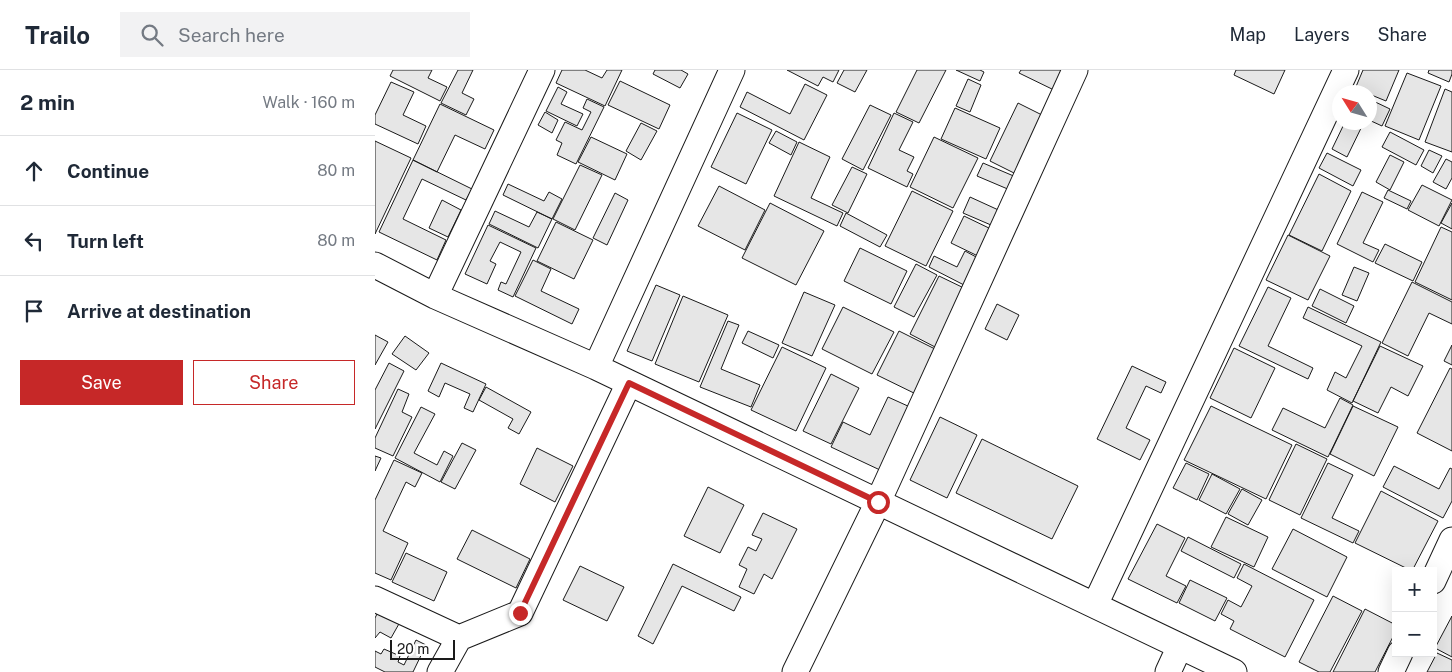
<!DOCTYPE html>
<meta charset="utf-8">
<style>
body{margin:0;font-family:"Public Sans",sans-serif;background:#f2f2f3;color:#1f2937}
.controls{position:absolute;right:15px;bottom:15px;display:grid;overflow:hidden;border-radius:0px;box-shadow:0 5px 20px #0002}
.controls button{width:45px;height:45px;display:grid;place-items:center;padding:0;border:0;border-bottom:1px solid #e0e1e3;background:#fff;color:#1f2937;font:25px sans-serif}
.compass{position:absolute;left:957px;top:15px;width:45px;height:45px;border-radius:50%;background:#fff;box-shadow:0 5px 20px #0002;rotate:307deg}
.scale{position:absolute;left:15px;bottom:12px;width:65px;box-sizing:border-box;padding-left:5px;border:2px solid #1a1a1a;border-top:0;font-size:14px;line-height:18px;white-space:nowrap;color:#1a1a1a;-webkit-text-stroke:4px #fff;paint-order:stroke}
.stop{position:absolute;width:15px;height:15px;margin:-11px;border:4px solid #c62828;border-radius:50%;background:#fff}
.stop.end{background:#c62828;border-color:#fff;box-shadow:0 1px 5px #0008}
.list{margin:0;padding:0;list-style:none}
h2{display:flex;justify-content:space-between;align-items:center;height:65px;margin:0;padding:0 20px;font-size:21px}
h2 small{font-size:16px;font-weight:400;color:#747a83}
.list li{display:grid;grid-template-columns:32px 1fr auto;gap:15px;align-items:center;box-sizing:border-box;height:70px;padding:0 20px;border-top:1px solid #e0e1e3}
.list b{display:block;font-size:19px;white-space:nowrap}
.list em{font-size:16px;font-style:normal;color:#747a83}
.actions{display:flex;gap:10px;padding:15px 20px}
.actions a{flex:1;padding:11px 0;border:1px solid #c62828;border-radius:0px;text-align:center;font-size:18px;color:#c62828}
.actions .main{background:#c62828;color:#fff}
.icon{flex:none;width:28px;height:28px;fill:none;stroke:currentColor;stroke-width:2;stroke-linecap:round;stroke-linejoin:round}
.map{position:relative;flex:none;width:1077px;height:602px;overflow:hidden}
header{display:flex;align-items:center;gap:30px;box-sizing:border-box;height:70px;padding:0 25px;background:#fff;border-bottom:1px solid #e0e1e3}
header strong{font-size:24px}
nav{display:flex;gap:28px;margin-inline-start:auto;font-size:18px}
.search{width:350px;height:45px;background:#f2f2f3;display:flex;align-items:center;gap:12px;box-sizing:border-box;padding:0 18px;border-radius:0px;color:#747a83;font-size:19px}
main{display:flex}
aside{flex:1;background:#fff}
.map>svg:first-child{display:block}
.building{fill:#e6e6e6;stroke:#1a1a1a}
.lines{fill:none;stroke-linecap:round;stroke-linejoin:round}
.minor-casing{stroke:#1a1a1a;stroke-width:27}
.minor{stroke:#fff;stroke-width:25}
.route{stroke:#c62828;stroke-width:6}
</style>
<header>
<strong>Trailo</strong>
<div class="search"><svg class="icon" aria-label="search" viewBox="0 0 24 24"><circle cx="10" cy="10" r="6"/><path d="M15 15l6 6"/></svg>Search here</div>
<nav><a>Map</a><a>Layers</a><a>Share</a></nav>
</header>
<main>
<aside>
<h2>2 min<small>Walk · 160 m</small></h2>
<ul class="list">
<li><svg class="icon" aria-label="ahead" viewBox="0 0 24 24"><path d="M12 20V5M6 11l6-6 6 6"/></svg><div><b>Continue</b></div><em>80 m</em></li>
<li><svg class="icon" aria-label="left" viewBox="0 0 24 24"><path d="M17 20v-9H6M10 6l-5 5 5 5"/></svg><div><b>Turn left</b></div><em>80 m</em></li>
<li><svg class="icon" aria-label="arrive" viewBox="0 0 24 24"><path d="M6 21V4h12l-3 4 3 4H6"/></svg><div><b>Arrive at destination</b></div></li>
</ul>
<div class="actions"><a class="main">Save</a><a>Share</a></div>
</aside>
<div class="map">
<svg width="1077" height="602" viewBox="0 0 1077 602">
<rect width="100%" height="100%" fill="#fff"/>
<path class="building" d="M 18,0 L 57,0 L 53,8 L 72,17 L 65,31 L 15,6 Z
M 83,0 L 98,0 L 87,23 L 99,29 L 91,45 L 66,33 Z
M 187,0 L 210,0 L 227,8 L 232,0 L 247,0 L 230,36 L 181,13 Z
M 280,0 L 306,0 L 313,4 L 305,18 L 278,4 Z
M 412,0 L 464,0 L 458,12 L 448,7 L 443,16 Z
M 469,0 L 492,0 L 480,22 L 462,13 Z
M 542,0 L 571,0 L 544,53 L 521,42 Z
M 581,0 L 605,0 L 609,2 L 605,11 Z
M 646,0 L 692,0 L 681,21 L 644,3 Z
M 861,0 L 910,0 L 899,24 L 859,5 Z
M 988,0 L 1024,0 L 1011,31 L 994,24 L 994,22 L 990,22 L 980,19 Z
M 1054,0 L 1077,0 L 1077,4 L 1074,12 L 1053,3 Z
M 1032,3 L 1066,16 L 1044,70 L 1010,56 Z
M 593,9 L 606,15 L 595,42 L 581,36 Z
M 245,11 L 295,35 L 284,59 L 233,35 Z
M 16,12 L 39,22 L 28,45 L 51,56 L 43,74 L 0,54 L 0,45 Z
M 430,14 L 452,25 L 429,70 L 365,37 L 372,22 L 415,44 Z
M 183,17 L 192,22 L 186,34 L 208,44 L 202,56 L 171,41 Z
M 1070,19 L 1077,22 L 1077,82 L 1050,72 Z
M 212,29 L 229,37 L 201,94 L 182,85 L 187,73 L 181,70 L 190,52 L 207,60 L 216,42 L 208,38 Z
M 994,29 L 1015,39 L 1007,56 L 994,50 Z
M 643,33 L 669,46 L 641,104 L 615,91 Z
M 65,34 L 119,60 L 110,79 L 80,65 L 62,102 L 38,90 Z
M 495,35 L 516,45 L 488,100 L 467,89 Z
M 580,38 L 625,58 L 611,89 L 566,69 Z
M 170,42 L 183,50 L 177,63 L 163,55 Z
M 362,43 L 397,60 L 371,114 L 336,97 Z
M 519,43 L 538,52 L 524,80 L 539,87 L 532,101 L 538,104 L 532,117 L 493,98 Z
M 970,52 L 989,52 L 972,87 L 957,79 Z
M 266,53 L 282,61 L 266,90 L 251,81 Z
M 401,61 L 422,72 L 416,85 L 394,73 Z
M 1015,62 L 1049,80 L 1041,95 L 1007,77 Z
M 216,67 L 252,84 L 240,110 L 203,92 Z
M 559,67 L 603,88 L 578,138 L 535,117 Z
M 0,71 L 36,88 L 0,164 Z
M 424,72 L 455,87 L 436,128 L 468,143 L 462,156 L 399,126 Z
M 1054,80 L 1067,86 L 1058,103 L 1046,96 Z
M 952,83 L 986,100 L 978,116 L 944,98 Z
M 1015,85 L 1029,92 L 1015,120 L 1001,112 Z
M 1071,89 L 1077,92 L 1077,108 L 1071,119 L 1058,112 Z
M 38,90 L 97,119 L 91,130 L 47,109 L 28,149 L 71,170 L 62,190 L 4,162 Z
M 608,93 L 641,107 L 635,120 L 602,106 Z
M 205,95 L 227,105 L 200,160 L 178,149 Z
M 477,97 L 492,104 L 473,143 L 457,135 Z
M 944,104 L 976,121 L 947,181 L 914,165 Z
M 133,114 L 169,131 L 174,122 L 187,129 L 177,149 L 128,125 Z
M 1047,115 L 1077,130 L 1064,156 L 1033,140 Z
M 344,116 L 390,140 L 370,180 L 323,156 Z
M 1013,120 L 1036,131 L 1032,139 L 1009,128 Z
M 537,121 L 578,141 L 551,196 L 510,176 Z
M 987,122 L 1008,132 L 988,173 L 1004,180 L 998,192 L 962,174 Z
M 240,123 L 253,130 L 232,175 L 218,168 Z
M 595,127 L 630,143 L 623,158 L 588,143 Z
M 67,130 L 86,140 L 73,167 L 54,158 Z
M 395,133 L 449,161 L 421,215 L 367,188 Z
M 1077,133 L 1077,159 L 1066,153 Z
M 120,141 L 154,157 L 162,142 L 177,149 L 163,178 L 114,154 Z
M 471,143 L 512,165 L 505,177 L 465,156 Z
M 589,146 L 618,160 L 605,187 L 576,173 Z
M 181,152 L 218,170 L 199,209 L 162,191 Z
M 113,155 L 161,178 L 138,227 L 123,220 L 126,212 L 131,214 L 146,182 L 125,172 L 115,191 L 121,194 L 112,214 L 90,204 Z
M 1066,157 L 1077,162 L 1077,230 L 1040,212 Z
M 913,165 L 955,186 L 933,230 L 891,210 Z
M 1010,174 L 1047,192 L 1038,211 L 1000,193 Z
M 485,178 L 532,201 L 516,234 L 469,211 Z
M 590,181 L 603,188 L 589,215 L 554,197 L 559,186 L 582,197 Z
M 158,190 L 176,199 L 166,221 L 204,239 L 197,254 L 140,226 Z
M 541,194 L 562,205 L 539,247 L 519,237 Z
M 979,197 L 994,203 L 982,231 L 967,225 Z
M 564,206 L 591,219 L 562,278 L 535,264 Z
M 1037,212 L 1077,232 L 1077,254 L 1054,243 L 1033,286 L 1007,273 Z
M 281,215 L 305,225 L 277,291 L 252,281 Z
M 893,217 L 916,228 L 893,276 L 938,298 L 933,309 L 864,276 Z
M 945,219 L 979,236 L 971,253 L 937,236 Z
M 429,222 L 460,235 L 437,286 L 407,273 Z
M 308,226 L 353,245 L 324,312 L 280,294 Z
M 622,234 L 644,245 L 632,270 L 610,259 Z
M 468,237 L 519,262 L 497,304 L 447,279 Z
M 933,237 L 1006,272 L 977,333 L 952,320 L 960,302 L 971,308 L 987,276 L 928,248 Z
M 353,251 L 364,255 L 346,299 L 385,315 L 376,337 L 325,317 Z
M 373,261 L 404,275 L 398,288 L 367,273 Z
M 524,261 L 566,282 L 545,326 L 502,305 Z
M 0,265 L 13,272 L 0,295 Z
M 30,266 L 54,283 L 41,300 L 17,284 Z
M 1077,275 L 1077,295 L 1069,291 Z
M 1005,276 L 1048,296 L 1033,326 L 1016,317 L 1003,343 L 978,331 Z
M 407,277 L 451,298 L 421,361 L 376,340 Z
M 859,278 L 900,298 L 876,348 L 835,328 Z
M 14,293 L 29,301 L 0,359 L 0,320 Z
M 66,293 L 111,314 L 98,342 L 89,338 L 95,324 L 70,313 L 64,327 L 53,321 Z
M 757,296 L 791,312 L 786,323 L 771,316 L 751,358 L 775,370 L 765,390 L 722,369 Z
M 1075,298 L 1077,299 L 1077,381 L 1042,363 Z
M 456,304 L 484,318 L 456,374 L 428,361 Z
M 111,317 L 156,342 L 144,364 L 133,358 L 138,349 L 104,330 Z
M 23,319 L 34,324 L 27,342 L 37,347 L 18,386 L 0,378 L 0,368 Z
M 513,327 L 535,337 L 505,400 L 456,377 L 468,352 L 495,365 Z
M 965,328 L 978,335 L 953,387 L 897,360 L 908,338 L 950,358 Z
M 836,336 L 917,375 L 891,429 L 809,390 Z
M 978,336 L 1023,357 L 999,406 L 955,384 Z
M 46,337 L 60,344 L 39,383 L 62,395 L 69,381 L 78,386 L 65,412 L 20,388 Z
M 565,347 L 602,365 L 572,428 L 535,410 Z
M 607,369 L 703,416 L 677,469 L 581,423 Z
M 87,373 L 101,380 L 80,419 L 66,412 Z
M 921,374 L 952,389 L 925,445 L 894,430 Z
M 162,378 L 198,396 L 180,432 L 145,414 Z
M 0,386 L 6,388 L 0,401 Z
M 19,390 L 47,403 L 40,417 L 31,412 L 8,461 L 33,473 L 16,510 L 0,503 L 0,430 Z
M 811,393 L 834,404 L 822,430 L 798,418 Z
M 953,393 L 978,405 L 957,448 L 984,461 L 978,473 L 926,448 Z
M 1019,396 L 1064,419 L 1075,398 L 1077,399 L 1077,431 L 1068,448 L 1008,417 Z
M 837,404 L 865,419 L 851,444 L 824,430 Z
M 333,417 L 369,435 L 345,483 L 309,466 Z
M 867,419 L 887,430 L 873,455 L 853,444 Z
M 1006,421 L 1063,451 L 1037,501 L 980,473 Z
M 388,443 L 422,459 L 397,509 L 389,504 L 379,524 L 364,517 L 372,499 L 364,495 L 373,477 L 381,481 L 387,469 L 377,465 Z
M 851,447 L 893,467 L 879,497 L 836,477 Z
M 782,454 L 810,468 L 791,506 L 811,516 L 802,533 L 753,509 Z
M 918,459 L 972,487 L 952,527 L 897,499 Z
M 97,460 L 155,489 L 141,518 L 82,489 Z
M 813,467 L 866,494 L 859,508 L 806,481 Z
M 31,483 L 72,502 L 59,531 L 17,512 Z
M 298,494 L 366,527 L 359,541 L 307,516 L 278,574 L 263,566 Z
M 869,494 L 939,530 L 910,587 L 855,559 L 859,551 L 846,544 L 853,530 L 866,537 L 877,516 L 862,508 Z
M 205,496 L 249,517 L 232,551 L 188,530 Z
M 815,510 L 852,528 L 840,551 L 804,533 Z
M 958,526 L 987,541 L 955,602 L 944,602 L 924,592 Z
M 990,539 L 1021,555 L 1021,561 L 1000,602 L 958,602 Z
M 4,540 L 25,552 L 16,568 L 5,562 L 0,568 L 0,548 Z
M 1077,546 L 1077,587 L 1060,578 Z
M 41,570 L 51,575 L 38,602 L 10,602 L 0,597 L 0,581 L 6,584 L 9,579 L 25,586 L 23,592 L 29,595 Z
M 1062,583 L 1077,590 L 1077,602 L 1052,602 Z"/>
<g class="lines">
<defs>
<path id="minor" d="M 0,195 L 60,226 L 221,297 L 859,602
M 60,226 L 167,0
M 221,297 L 357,0
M 1058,511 L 1077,470
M 0,529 L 84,568
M 720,535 L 971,0
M 65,602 L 84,568 L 145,543 L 254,313
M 420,602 L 503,432 L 700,0
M 793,602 L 805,576
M 1016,602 L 1025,583"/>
</defs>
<use href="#minor" class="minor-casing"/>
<use href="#minor" class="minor"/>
</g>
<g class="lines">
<path class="route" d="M 145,543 L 254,313 L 503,432"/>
</g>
</svg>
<div class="controls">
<button>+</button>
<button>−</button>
</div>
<svg class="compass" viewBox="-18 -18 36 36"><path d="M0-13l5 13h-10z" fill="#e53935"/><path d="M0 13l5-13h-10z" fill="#747a83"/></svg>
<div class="scale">20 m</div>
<div class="stop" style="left:503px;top:432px"></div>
<div class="stop end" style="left:145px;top:543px"></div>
</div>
</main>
